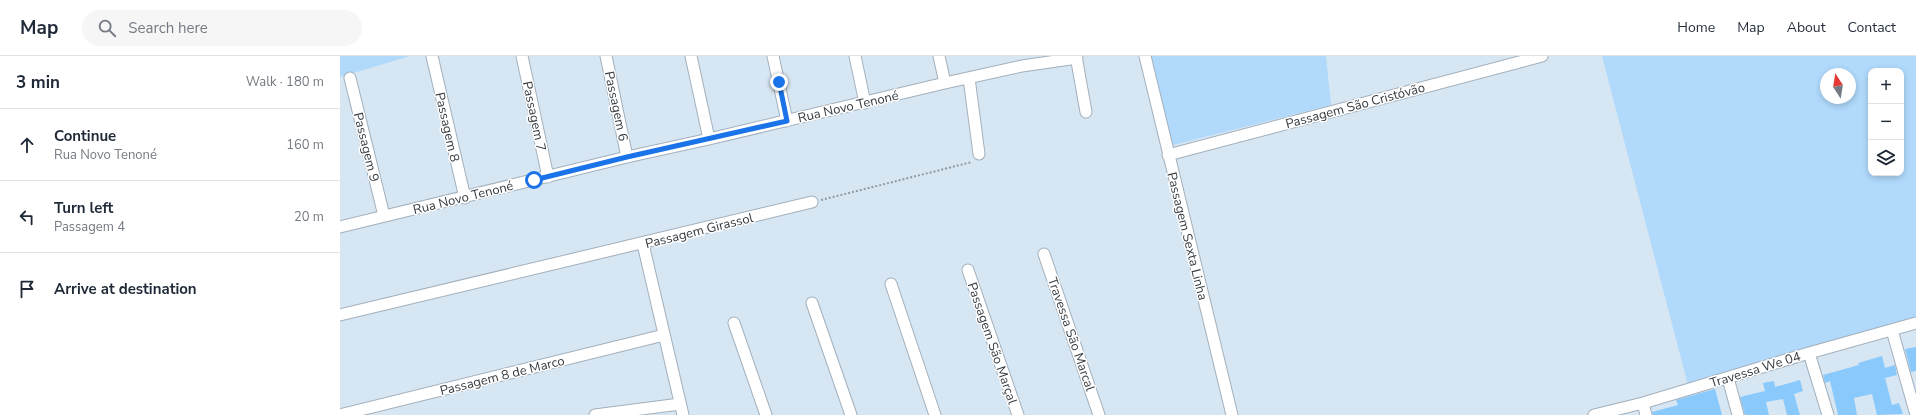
<!DOCTYPE html>
<meta charset="utf-8">
<style>
body{margin:0;font-family:"Nunito Sans",sans-serif;background:#f6f6f7;color:#1f2937}
.controls{position:absolute;right:12px;top:12px;display:grid;overflow:hidden;border-radius:8px;box-shadow:0 2px 6px #0003}
.controls button{width:36px;height:36px;display:grid;place-items:center;padding:0;border:0;border-bottom:1px solid #e0e1e3;background:#fff;color:#1f2937;font:20px sans-serif}
.compass{position:absolute;left:1480px;top:12px;width:36px;height:36px;border-radius:50%;background:#fff;box-shadow:0 2px 6px #0003;rotate:348deg}
.stop{position:absolute;width:12px;height:12px;margin:-9px;border:3px solid #1a73e8;border-radius:50%;background:#fff}
.stop.end{background:#1a73e8;border-color:#fff;box-shadow:0 1px 4px #0008}
.list{margin:0;padding:0;list-style:none}
h2{display:flex;justify-content:space-between;align-items:center;height:52px;margin:0;padding:0 16px;font-size:17px}
h2 small{font-size:13px;font-weight:400;color:#747a83}
.list li{display:grid;grid-template-columns:26px 1fr auto;gap:12px;align-items:center;box-sizing:border-box;height:72px;padding:0 16px;border-top:1px solid #e0e1e3}
.list b{display:block;font-size:15px;white-space:nowrap}
.list p{margin:0;font-size:13px;white-space:nowrap;color:#747a83}
.list em{font-size:13px;font-style:normal;color:#747a83}
.icon{flex:none;width:22px;height:22px;fill:none;stroke:currentColor;stroke-width:2;stroke-linecap:round;stroke-linejoin:round}
.map{position:relative;flex:none;width:1576px;height:359px;overflow:hidden}
header{display:flex;align-items:center;gap:24px;box-sizing:border-box;height:56px;padding:0 20px;background:#fff;border-bottom:1px solid #e0e1e3}
header strong{font-size:19px}
nav{display:flex;gap:22px;margin-inline-start:auto;font-size:14px}
.search{width:280px;height:36px;background:#f6f6f7;display:flex;align-items:center;gap:10px;box-sizing:border-box;padding:0 14px;border-radius:22px;color:#747a83;font-size:15px}
main{display:flex}
aside{flex:1;background:#fff}
.map>svg:first-child{display:block}
.green{fill:#b0d9fb;fill-rule:evenodd}
.building{fill:#8ac9fc}
.lines{fill:none;stroke-linecap:round;stroke-linejoin:round}
.street-casing{stroke:#a2b0bc;stroke-width:13}
.path{stroke:#8f9aa3;stroke-width:2;stroke-dasharray:2 2;stroke-linecap:butt}
.street{stroke:#fff;stroke-width:11}
.route{stroke:#1a73e8;stroke-width:5}
.labels{text-anchor:middle;stroke-width:3;stroke-linejoin:round;paint-order:stroke}
.street-label{font-size:13px;fill:#353b40;stroke:#fff}
</style>
<header>
<strong>Map</strong>
<div class="search"><svg class="icon" aria-label="search" viewBox="0 0 24 24"><circle cx="10" cy="10" r="6"/><path d="M15 15l6 6"/></svg>Search here</div>
<nav><a>Home</a><a>Map</a><a>About</a><a>Contact</a></nav>
</header>
<main>
<aside>
<h2>3 min<small>Walk · 180 m</small></h2>
<ul class="list">
<li><svg class="icon" aria-label="ahead" viewBox="0 0 24 24"><path d="M12 20V5M6 11l6-6 6 6"/></svg><div><b>Continue</b><p>Rua Novo Tenoné</p></div><em>160 m</em></li>
<li><svg class="icon" aria-label="left" viewBox="0 0 24 24"><path d="M17 20v-9H6M10 6l-5 5 5 5"/></svg><div><b>Turn left</b><p>Passagem 4</p></div><em>20 m</em></li>
<li><svg class="icon" aria-label="arrive" viewBox="0 0 24 24"><path d="M6 21V4h12l-3 4 3 4H6"/></svg><div><b>Arrive at destination</b></div></li>
</ul>
</aside>
<div class="map">
<svg width="1576" height="359" viewBox="0 0 1576 359">
<rect width="100%" height="100%" fill="#d7e6f3"/>
<path class="green" d="M 0,0 L 70,0 L 0,21 Z
M 808,0 L 986,0 L 991,49 L 829,90 Z
M 1262,0 L 1576,0 L 1576,267 L 1349,333 ZM 1531,15 L 1561,15 L 1561,117 L 1531,117 ZM 1486,18 L 1510,18 L 1510,42 L 1486,42 Z"/>
<path class="building" d="M 1576,291 L 1576,315 L 1571,316 L 1565,293 Z
M 1542,300 L 1545,312 L 1555,309 L 1557,319 L 1545,322 L 1552,349 L 1559,347 L 1563,358 L 1537,359 L 1532,338 L 1514,342 L 1517,359 L 1498,359 L 1490,325 L 1485,327 L 1483,319 L 1519,309 L 1518,307 Z
M 1460,324 L 1463,335 L 1454,338 L 1460,359 L 1447,359 L 1443,343 L 1426,346 L 1429,359 L 1405,359 L 1400,341 L 1425,335 L 1423,327 L 1434,325 L 1435,331 Z
M 1375,333 L 1382,359 L 1313,359 L 1312,356 L 1338,349 L 1336,344 Z"/>
<g class="lines">
<defs>
<path id="street" d="M 92,0 L 125,142
M 182,0 L 208,121
M 266,0 L 287,101
M 351,0 L 369,83
M 433,0 L 447,65
M 515,0 L 525,47
M 599,0 L 605,27
M 736,0 L 746,56
M 805,0 L 892,359
M 10,22 L 44,160
M 629,22 L 639,98
M 828,99 L 1202,0
M 0,171 L 287,101 L 369,83 L 605,27 L 682,10 L 737,2
M 303,188 L 343,359
M 704,198 L 759,359
M 628,214 L 678,359
M 551,228 L 595,359
M 472,247 L 511,359
M 0,259 L 472,146
M 394,267 L 426,359
M 1552,274 L 1576,359
M 1469,297 L 1488,359
M 1388,322 L 1398,359
M 1303,347 L 1306,359
M 0,359 L 324,279
M 255,359 L 340,348
M 1254,359 L 1303,347 L 1469,297 L 1576,267"/>
</defs>
<use href="#street" class="street-casing"/>
<path class="path" d="M 481,144 L 632,106"/>
<use href="#street" class="street"/>
</g>
<g class="lines">
<path class="route" d="M 194,124 L 287,101 L 447,65 L 439,26"/>
</g>
<g class="labels">
<g class="street-label">
<text transform="translate(1015 49) rotate(-15)" y="5">Passagem São Cristóvão</text>
<text transform="translate(277 50) rotate(78)" y="5">Passagem 6</text>
<text transform="translate(508 50) rotate(-13)" y="5">Rua Novo Tenoné</text>
<text transform="translate(195 60) rotate(78)" y="5">Passagem 7</text>
<text transform="translate(108 71) rotate(77)" y="5">Passagem 8</text>
<text transform="translate(27 91) rotate(76)" y="5">Passagem 9</text>
<text transform="translate(123 141) rotate(-14)" y="5">Rua Novo Tenoné</text>
<text transform="translate(359 174) rotate(-14)" y="5">Passagem Girassol</text>
<text transform="translate(848 180) rotate(76)" y="5">Passagem Sexta Linha</text>
<text transform="translate(732 278) rotate(71)" y="5">Travessa São Marcal</text>
<text transform="translate(653 287) rotate(71)" y="5">Passagem São Marçal</text>
<text transform="translate(1415 313) rotate(-17)" y="5">Travessa We 04</text>
<text transform="translate(162 319) rotate(-14)" y="5">Passagem 8 de Marco</text>
</g>
</g>
</svg>
<div class="controls">
<button>+</button>
<button>−</button>
<button><svg class="icon" aria-label="layers" viewBox="0 0 24 24"><path d="M12 4l9 5-9 5-9-5zM3 14l9 5 9-5"/></svg></button>
</div>
<svg class="compass" viewBox="-18 -18 36 36"><path d="M0-13l5 13h-10z" fill="#e53935"/><path d="M0 13l5-13h-10z" fill="#747a83"/></svg>
<div class="stop" style="left:194px;top:124px"></div>
<div class="stop end" style="left:439px;top:26px"></div>
</div>
</main>
